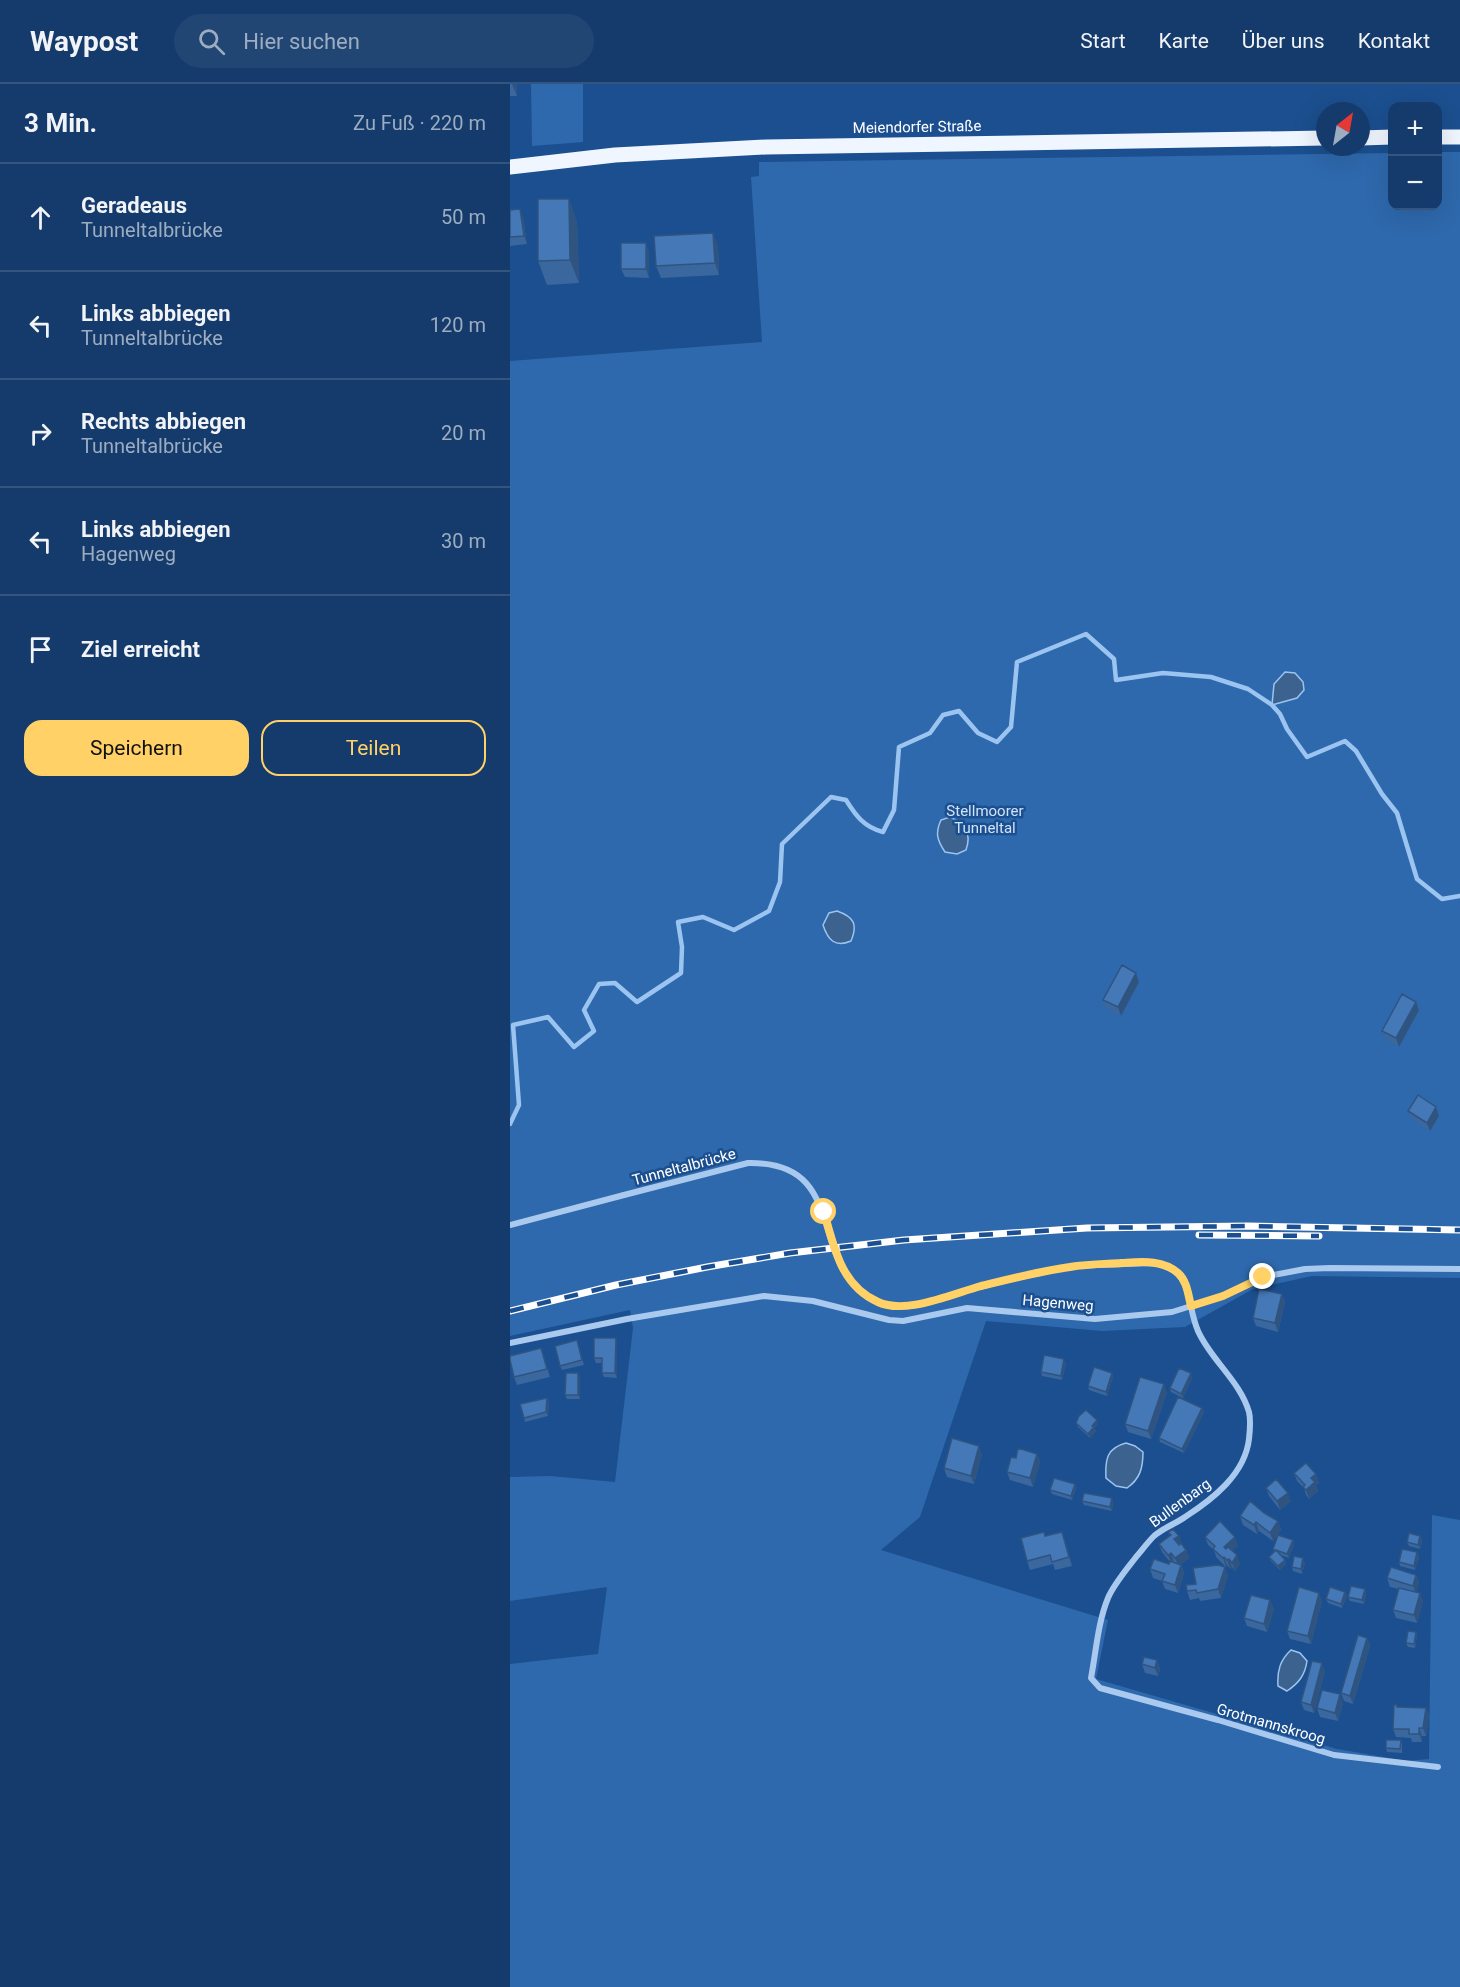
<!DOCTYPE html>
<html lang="de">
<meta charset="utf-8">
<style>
body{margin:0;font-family:Roboto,sans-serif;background:#214673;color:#f1f3f6}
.controls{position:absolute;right:18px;top:18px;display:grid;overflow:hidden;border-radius:12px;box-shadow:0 6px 24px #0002}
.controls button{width:54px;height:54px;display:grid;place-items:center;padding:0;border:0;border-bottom:2px solid #33557e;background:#143b6b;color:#f1f3f6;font:30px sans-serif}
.compass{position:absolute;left:806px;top:18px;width:54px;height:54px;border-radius:50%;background:#143b6b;box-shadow:0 6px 24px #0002;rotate:31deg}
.stop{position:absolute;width:18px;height:18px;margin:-14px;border:4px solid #ffd166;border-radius:50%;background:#fff}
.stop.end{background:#ffd166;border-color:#fff;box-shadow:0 2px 6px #0008}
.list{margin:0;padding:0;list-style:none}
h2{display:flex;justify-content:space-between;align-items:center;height:78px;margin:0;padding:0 24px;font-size:26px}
h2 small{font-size:20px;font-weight:400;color:#9dadc1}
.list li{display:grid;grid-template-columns:39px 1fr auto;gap:18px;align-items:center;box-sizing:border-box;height:108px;padding:0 24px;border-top:2px solid #33557e}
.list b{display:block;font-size:22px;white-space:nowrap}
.list p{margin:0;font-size:20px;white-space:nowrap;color:#9dadc1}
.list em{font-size:20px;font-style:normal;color:#9dadc1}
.actions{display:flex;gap:12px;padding:18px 24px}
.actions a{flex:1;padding:14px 0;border:2px solid #ffd166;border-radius:18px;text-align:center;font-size:21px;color:#ffd166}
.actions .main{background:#ffd166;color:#111}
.icon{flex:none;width:33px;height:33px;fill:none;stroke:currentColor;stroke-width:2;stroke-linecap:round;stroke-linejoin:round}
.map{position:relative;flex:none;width:950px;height:1903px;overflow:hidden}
header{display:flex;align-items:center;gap:36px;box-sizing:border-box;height:84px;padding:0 30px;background:#143b6b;border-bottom:2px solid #33557e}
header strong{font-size:28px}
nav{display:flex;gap:33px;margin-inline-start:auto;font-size:21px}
.search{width:420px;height:54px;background:#214673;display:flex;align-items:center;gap:15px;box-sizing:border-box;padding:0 21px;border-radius:33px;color:#9dadc1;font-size:22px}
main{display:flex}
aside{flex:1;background:#143b6b}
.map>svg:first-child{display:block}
.green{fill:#2e69ad}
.water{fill:#3c6290;stroke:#9cc4f0;stroke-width:1.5}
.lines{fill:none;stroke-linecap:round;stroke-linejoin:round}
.stream{stroke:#9cc4f0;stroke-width:4.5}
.street{stroke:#a9c9ee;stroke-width:6}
.primary{stroke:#f0f6ff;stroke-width:15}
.rail-casing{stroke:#fff;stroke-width:7}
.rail{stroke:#1b4f8f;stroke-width:4.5;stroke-dasharray:14;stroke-linecap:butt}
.street-bridge{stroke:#a9c9ee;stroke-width:6}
.wall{fill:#3a679d}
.shaded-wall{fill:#305480}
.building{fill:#4478b7;stroke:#305480;stroke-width:1.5}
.route{stroke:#ffd166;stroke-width:8}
.labels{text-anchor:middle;stroke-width:5;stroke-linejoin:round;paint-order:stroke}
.street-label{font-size:15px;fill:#fff;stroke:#1b4f8f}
.park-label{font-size:15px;fill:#cfe3fa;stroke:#1b4f8f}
</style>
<header>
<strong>Waypost</strong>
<div class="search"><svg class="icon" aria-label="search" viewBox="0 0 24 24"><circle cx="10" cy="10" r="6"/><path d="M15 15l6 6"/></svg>Hier suchen</div>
<nav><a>Start</a><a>Karte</a><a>Über uns</a><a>Kontakt</a></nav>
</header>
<main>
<aside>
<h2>3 Min.<small>Zu Fuß · 220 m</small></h2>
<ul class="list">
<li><svg class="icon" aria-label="ahead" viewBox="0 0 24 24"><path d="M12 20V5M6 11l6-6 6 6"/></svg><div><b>Geradeaus</b><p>Tunneltalbrücke</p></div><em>50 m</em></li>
<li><svg class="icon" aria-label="left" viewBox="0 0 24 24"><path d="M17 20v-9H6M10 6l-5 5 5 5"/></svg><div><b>Links abbiegen</b><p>Tunneltalbrücke</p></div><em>120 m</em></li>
<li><svg class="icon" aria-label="right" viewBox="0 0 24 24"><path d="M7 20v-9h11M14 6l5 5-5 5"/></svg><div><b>Rechts abbiegen</b><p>Tunneltalbrücke</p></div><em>20 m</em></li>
<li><svg class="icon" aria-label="left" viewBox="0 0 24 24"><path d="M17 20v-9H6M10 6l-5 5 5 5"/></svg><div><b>Links abbiegen</b><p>Hagenweg</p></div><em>30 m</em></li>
<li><svg class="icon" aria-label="arrive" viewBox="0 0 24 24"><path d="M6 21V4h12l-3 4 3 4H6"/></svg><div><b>Ziel erreicht</b></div></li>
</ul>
<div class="actions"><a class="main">Speichern</a><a>Teilen</a></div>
</aside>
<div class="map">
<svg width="950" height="1903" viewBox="0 0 950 1903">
<rect width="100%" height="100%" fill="#1b4f8f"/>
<path class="green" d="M 21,0 L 73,0 L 73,58 L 22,62 Z
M 928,68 L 950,68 L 950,1194 L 802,1192 L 743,1205 L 675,1243 L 592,1247 L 476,1237 L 410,1433 L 371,1466 L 598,1536 L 586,1595 L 827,1665 L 897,1677 L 919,1675 L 922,1431 L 950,1436 L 950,1903 L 0,1903 L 0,1580 L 88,1570 L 97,1503 L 0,1517 L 0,1393 L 40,1392 L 105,1398 L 123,1244 L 120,1226 L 0,1252 L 0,277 L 252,258 L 241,93 L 249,92 L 249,78 L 882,69 L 882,122 L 928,122 Z"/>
<path class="water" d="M 775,588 L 785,589 L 793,598 L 794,606 L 787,614 L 762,621 L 764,600 Z
M 440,733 C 455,740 462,749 456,766 L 447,770 L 435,768 C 427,756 425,749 431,736 Z
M 327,827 C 344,833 348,840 341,857 C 325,864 318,856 313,841 L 319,829 Z
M 616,1359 L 625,1362 L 633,1368 C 633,1384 630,1395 617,1404 L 606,1402 L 596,1394 C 595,1375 597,1364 616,1359 Z
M 781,1566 L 790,1569 L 797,1577 C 795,1591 789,1599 777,1607 L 768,1602 C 767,1587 770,1576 781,1566 Z"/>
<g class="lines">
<path class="stream" d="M 0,1040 L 9,1021 L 3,941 L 38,933 L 64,963 L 84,947 L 74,926 L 89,900 L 105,899 L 127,918 L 171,889 L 172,863 L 168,838 L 193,833 L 224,846 L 259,827 L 270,798 L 272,760 L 321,713 L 336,716 C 346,732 354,743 373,748 L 384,726 L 389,663 L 420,649 L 433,631 L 449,627 L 468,649 L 487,658 L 501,643 L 507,578 L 576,550 L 604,575 L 606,596 L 653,589 L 701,593 L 738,605 L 762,621 L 770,630 L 777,645 L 797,673 L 835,657 L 846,667 L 872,710 L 887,729 L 907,795 L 932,815 L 950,812"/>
<path class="street" d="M 0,1141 L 114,1111
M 562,1182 L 642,1179 C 685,1185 675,1217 688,1247 C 701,1276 730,1297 739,1328 C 741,1336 740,1346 739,1355 C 735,1390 703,1415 675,1433 C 665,1440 653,1444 644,1452 C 638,1458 632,1466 626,1473 C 617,1485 604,1500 598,1514 C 588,1538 586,1568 581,1594 L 590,1604 L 708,1636 L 824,1671 L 928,1683
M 0,1259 L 117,1235 L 254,1212 L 303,1217 L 379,1236 L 393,1237 L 457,1224 L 585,1235 L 662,1228 L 713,1212 L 753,1193 L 795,1185 L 820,1184 L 950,1185"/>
<path class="primary" d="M 928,53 L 950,53
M 851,54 L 882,53
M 0,83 L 105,71 L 256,63 L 815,54"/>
<defs>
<path id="rail" d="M 689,1151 L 809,1152
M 0,1227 L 106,1201 L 197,1183 L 280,1169 L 394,1156 L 577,1144 L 738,1142 L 950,1146"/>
</defs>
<use href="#rail" class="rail-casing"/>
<use href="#rail" class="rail"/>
<path class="street-bridge" d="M 114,1111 L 238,1079 C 337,1077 299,1172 355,1210 C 362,1216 370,1220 379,1222 C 410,1226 444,1209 473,1202 C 502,1194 532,1189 562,1182"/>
</g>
<path class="wall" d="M 0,0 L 7,0 L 7,12 L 0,12 Z
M 59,115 L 67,138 L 69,199 L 37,201 L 28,177 Z
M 0,126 L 13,133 L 17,160 L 0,162 Z
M 208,161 L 209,191 L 151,194 L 146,182 Z
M 139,167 L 139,194 L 115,193 L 111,185 Z
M 626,889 L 629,898 L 611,932 L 596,924 L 593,916 Z
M 909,926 L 889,963 L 875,955 L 872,947 Z
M 898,1027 L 929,1032 L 920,1047 L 901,1035 Z
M 772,1210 L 775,1218 L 768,1248 L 746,1242 L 743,1234 Z
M 67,1256 L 74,1281 L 52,1286 L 50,1282 Z
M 107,1259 L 107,1294 L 94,1293 L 92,1289 L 92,1279 L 86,1279 L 84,1274 Z
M 34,1272 L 40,1293 L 7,1301 L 4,1293 Z
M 556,1280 L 552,1296 L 532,1292 L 531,1288 Z
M 68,1289 L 70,1293 L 70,1315 L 57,1315 L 55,1311 Z
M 602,1289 L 603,1293 L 597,1312 L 579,1306 L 578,1302 Z
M 682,1294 L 673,1314 L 661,1308 L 660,1304 Z
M 657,1308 L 641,1355 L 618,1348 L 615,1340 Z
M 37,1314 L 39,1318 L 38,1332 L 15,1338 L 14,1334 Z
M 692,1324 L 694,1328 L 674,1369 L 650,1358 L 649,1354 Z
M 566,1339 L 588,1340 L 584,1344 L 586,1347 L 580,1354 L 568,1343 Z
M 472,1370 L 464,1400 L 437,1393 L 434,1384 Z
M 527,1370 L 530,1378 L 523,1403 L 500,1396 L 497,1388 L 506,1374 Z
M 784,1389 L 806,1390 L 809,1399 L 806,1401 L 808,1407 L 799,1415 L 796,1411 L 794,1404 L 787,1397 Z
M 565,1400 L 566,1405 L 562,1416 L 542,1410 L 540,1406 Z
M 756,1404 L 781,1417 L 770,1426 L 759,1412 Z
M 572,1417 L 603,1418 L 602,1427 L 574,1421 Z
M 754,1429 L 768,1437 L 771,1446 L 763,1457 L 749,1447 L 747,1450 L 733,1441 L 730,1432 Z
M 658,1448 L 669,1452 L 671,1459 L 676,1466 L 679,1474 L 671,1480 L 674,1489 L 668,1509 L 655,1505 L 652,1497 L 643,1494 L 640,1485 L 659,1480 L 660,1478 L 652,1468 L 649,1460 L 660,1452 Z
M 535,1452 L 555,1456 L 562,1482 L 545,1486 L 543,1480 L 520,1486 L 517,1477 Z
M 910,1452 L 912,1456 L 910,1465 L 899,1462 L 897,1458 Z
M 695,1453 L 728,1462 L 722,1467 L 730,1480 L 725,1487 L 722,1483 L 720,1485 L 717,1481 L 716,1483 L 706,1473 L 704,1466 L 698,1461 Z
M 783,1456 L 784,1460 L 779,1474 L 771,1471 L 775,1476 L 776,1480 L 770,1486 L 761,1477 L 759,1473 L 764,1468 L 763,1465 Z
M 907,1468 L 909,1473 L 905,1486 L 890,1482 L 889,1478 Z
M 795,1479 L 792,1490 L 783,1487 L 782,1483 Z
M 718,1491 L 711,1514 L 690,1517 L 689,1514 L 680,1516 L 677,1507 L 686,1500 Z
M 906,1491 L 909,1499 L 906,1508 L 913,1517 L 907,1539 L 886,1534 L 883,1526 L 889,1505 L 880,1503 L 877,1494 Z
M 855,1505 L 856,1510 L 854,1520 L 840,1517 L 838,1513 Z
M 837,1512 L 832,1524 L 818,1519 L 816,1515 Z
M 760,1516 L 764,1525 L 757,1548 L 737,1542 L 734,1534 Z
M 812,1517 L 801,1560 L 780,1555 L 777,1547 Z
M 906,1548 L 907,1552 L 905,1564 L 898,1563 L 896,1559 Z
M 857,1554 L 860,1562 L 843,1620 L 834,1617 L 831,1609 Z
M 647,1576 L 650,1585 L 648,1592 L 635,1589 L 632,1580 Z
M 815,1587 L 804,1629 L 794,1626 L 791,1618 Z
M 833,1619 L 828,1637 L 810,1633 L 807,1624 Z
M 888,1623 L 916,1624 L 919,1632 L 916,1652 L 912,1652 L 912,1658 L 902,1658 L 901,1654 L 886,1653 L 883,1645 Z
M 891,1656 L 892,1660 L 892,1669 L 877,1668 L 876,1664 Z"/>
<path class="shaded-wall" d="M 2,0 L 7,0 L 7,12 Z
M 59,115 L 67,138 L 69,199 L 60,176 Z
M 10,125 L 13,133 L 17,160 L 14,152 Z
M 203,149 L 208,161 L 209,191 L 205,179 Z
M 136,159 L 139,167 L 139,194 L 136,185 Z
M 626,889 L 629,898 L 611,932 L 608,923 Z
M 906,918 L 909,926 L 889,963 L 886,954 Z
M 926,1023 L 929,1032 L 920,1047 L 917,1039 Z
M 772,1210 L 775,1218 L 768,1248 L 765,1239 Z
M 106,1254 L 107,1259 L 107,1294 L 105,1289 Z
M 554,1275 L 556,1280 L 552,1296 L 551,1292 Z
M 68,1289 L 70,1293 L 70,1315 L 68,1311 Z
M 602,1289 L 603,1293 L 597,1312 L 596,1308 Z
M 681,1289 L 682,1294 L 673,1314 L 671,1310 Z
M 654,1300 L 657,1308 L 641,1355 L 638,1347 Z
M 37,1314 L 39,1318 L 38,1332 L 36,1328 Z
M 692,1324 L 694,1328 L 674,1369 L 672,1365 Z
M 587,1336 L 588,1340 L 584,1344 L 586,1347 L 580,1354 L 578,1350 L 582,1342 Z
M 469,1362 L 472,1370 L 464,1400 L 461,1392 Z
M 527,1370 L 530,1378 L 523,1403 L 520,1394 Z
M 806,1390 L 809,1399 L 806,1401 L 808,1407 L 799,1415 L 796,1406 L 801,1394 Z
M 565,1400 L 566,1405 L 562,1416 L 561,1412 Z
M 778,1409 L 781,1417 L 770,1426 L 767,1417 Z
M 602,1414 L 603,1418 L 602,1427 L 600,1423 Z
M 768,1437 L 771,1446 L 763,1457 L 760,1449 Z
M 746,1438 L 749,1447 L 747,1450 L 744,1441 Z
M 552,1448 L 555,1456 L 562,1482 L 559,1473 Z
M 669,1452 L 672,1461 L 667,1464 L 664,1455 Z
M 910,1452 L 912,1456 L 910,1465 L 908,1461 Z
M 725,1453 L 728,1462 L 717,1471 L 714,1463 Z
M 783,1456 L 784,1460 L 779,1474 L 777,1470 Z
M 676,1466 L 679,1474 L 668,1482 L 665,1474 Z
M 907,1468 L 909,1473 L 905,1486 L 904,1482 Z
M 661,1469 L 664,1478 L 661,1480 L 658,1471 Z
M 727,1471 L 730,1480 L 725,1487 L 722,1479 Z
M 714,1473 L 717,1481 L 716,1483 L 713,1474 Z
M 793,1474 L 795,1479 L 792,1490 L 791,1485 Z
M 719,1475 L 722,1483 L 720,1485 L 717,1476 Z
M 775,1476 L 776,1480 L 770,1486 L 768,1482 Z
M 671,1481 L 674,1489 L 668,1509 L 665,1501 Z
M 715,1483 L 718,1491 L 711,1514 L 708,1505 Z
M 906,1491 L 909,1499 L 906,1510 L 903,1502 Z
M 855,1505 L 856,1510 L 854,1520 L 852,1516 Z
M 835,1508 L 837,1512 L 832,1524 L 831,1520 Z
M 809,1509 L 812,1517 L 801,1560 L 798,1552 Z
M 910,1509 L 913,1517 L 907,1539 L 904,1531 Z
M 760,1516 L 764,1525 L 757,1548 L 754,1540 Z
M 906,1548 L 907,1552 L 905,1564 L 904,1560 Z
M 857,1554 L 860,1562 L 843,1620 L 840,1612 Z
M 647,1576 L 650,1585 L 648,1592 L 645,1584 Z
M 812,1579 L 815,1587 L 804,1629 L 801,1621 Z
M 830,1610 L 833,1619 L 828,1637 L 825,1629 Z
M 916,1624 L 919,1632 L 916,1652 L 913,1644 Z
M 909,1644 L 912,1652 L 912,1658 L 909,1650 Z"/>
<path class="building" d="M 28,115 L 59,115 L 60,176 L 28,177 Z
M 10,125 L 14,152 L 0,153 L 0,126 Z
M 203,149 L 205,179 L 146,182 L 144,152 Z
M 111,159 L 136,159 L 136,185 L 111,185 Z
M 612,881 L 626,889 L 608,923 L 593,916 Z
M 892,910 L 906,918 L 886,954 L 872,947 Z
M 908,1011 L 926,1023 L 917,1039 L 898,1027 Z
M 749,1205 L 772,1210 L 765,1239 L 743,1234 Z
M 84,1254 L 106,1254 L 105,1289 L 92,1289 L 92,1274 L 84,1274 Z
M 67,1256 L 72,1276 L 50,1282 L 45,1262 Z
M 31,1264 L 37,1285 L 4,1293 L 0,1276 L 0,1272 Z
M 534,1271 L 554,1275 L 551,1292 L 531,1288 Z
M 584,1283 L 602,1289 L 596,1308 L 578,1302 Z
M 669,1284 L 681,1289 L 671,1310 L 660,1304 Z
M 56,1289 L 68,1289 L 68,1311 L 55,1311 Z
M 630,1293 L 654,1300 L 638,1347 L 615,1340 Z
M 668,1313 L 692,1324 L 672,1365 L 649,1354 Z
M 37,1314 L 36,1328 L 14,1334 L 10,1320 Z
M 576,1326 L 587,1336 L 582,1342 L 584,1343 L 578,1350 L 566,1339 L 569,1332 Z
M 442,1354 L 469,1362 L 461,1392 L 434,1384 Z
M 508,1364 L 527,1370 L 520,1394 L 497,1388 L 501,1373 L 506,1374 Z
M 796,1379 L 806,1390 L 801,1394 L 805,1398 L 796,1406 L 793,1403 L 795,1401 L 784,1389 Z
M 544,1394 L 565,1400 L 561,1412 L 540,1406 Z
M 766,1395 L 778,1409 L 767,1417 L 756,1404 Z
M 574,1409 L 602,1414 L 600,1423 L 572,1417 Z
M 740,1417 L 754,1429 L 768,1437 L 760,1449 L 746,1438 L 744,1441 L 730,1432 Z
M 710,1437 L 725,1453 L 714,1463 L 716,1465 L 718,1463 L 727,1471 L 722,1479 L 719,1475 L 717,1476 L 714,1473 L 713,1474 L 703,1465 L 705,1462 L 695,1453 Z
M 663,1445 L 669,1452 L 664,1455 L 669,1461 L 671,1459 L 676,1466 L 665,1474 L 661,1469 L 658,1471 L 649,1460 L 661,1451 L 658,1448 Z
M 534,1448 L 535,1452 L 552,1448 L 559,1473 L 542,1478 L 540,1471 L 517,1477 L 511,1454 Z
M 899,1449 L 910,1452 L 908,1461 L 897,1458 Z
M 768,1451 L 783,1456 L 777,1470 L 763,1465 Z
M 892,1465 L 907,1468 L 904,1482 L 889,1478 Z
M 766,1466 L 775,1476 L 768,1482 L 759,1473 Z
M 784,1472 L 793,1474 L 791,1485 L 782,1483 Z
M 644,1475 L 659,1480 L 660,1477 L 671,1481 L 665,1501 L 652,1497 L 655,1490 L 640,1485 Z
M 708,1481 L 715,1483 L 708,1505 L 687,1509 L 686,1506 L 677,1507 L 676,1501 L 686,1500 L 683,1484 Z
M 881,1483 L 906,1491 L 903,1502 L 877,1494 Z
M 841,1502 L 855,1505 L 852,1516 L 838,1513 Z
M 789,1503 L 809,1509 L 798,1552 L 777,1547 Z
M 820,1503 L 835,1508 L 831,1520 L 816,1515 Z
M 889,1504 L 910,1509 L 904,1531 L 883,1526 Z
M 741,1511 L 760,1516 L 754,1540 L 734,1534 Z
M 898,1547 L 906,1548 L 904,1560 L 896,1559 Z
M 848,1551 L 857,1554 L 840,1612 L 831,1609 Z
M 634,1573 L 647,1576 L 645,1584 L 632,1580 Z
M 802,1577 L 812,1579 L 801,1621 L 791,1618 Z
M 812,1606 L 830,1610 L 825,1629 L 807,1624 Z
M 884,1621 L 887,1621 L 887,1623 L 916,1624 L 913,1644 L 909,1644 L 909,1650 L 899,1650 L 899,1645 L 883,1645 Z
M 876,1656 L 891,1656 L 890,1665 L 876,1664 Z"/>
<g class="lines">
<path class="route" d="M 314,1128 C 324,1163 331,1202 368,1218 C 396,1231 442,1210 471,1202 C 500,1195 530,1187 560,1183 C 577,1180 594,1180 611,1179 C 630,1178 652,1175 668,1189 C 677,1197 678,1210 681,1222 L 713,1212 L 753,1193"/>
</g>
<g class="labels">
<g class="street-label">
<text transform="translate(407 43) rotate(-1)" y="5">Meiendorfer Straße</text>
<text transform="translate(174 1083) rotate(-15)" y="5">Tunneltalbrücke</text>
<text transform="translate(548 1219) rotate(5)" y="5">Hagenweg</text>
<text transform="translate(670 1419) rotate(-36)" y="5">Bullenbarg</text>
<text transform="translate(761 1640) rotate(16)" y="5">Grotmannskroog</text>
</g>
<g class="park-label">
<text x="475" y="732">Stellmoorer<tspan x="475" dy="17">Tunneltal</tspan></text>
</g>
</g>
</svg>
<div class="controls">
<button>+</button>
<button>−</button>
</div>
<svg class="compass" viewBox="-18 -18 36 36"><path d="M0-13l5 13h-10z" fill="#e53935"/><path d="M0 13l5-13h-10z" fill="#9dadc1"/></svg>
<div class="stop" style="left:314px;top:1128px"></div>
<div class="stop end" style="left:753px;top:1193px"></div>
</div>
</main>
